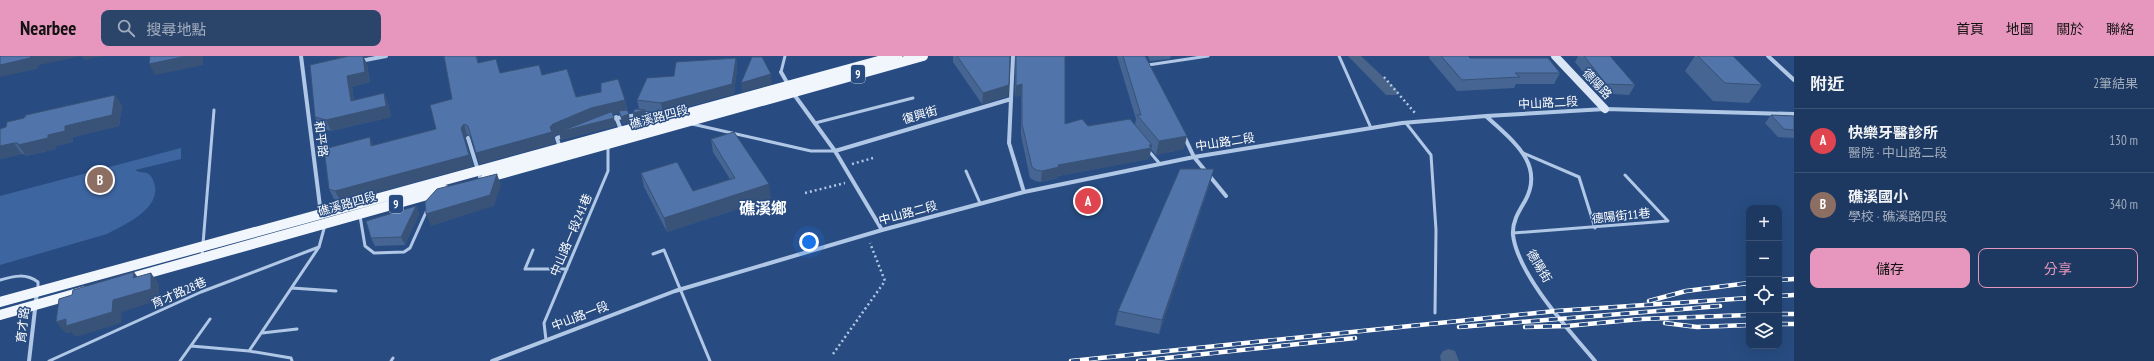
<!DOCTYPE html>
<html lang="zh-TW">
<meta charset="utf-8">
<style>
body{margin:0;font-family:"PT Sans Narrow","Noto Sans TC",sans-serif;background:#2b446a;color:#f1f3f6}
.controls{position:absolute;right:12px;bottom:12px;display:grid;overflow:hidden;border-radius:8px;box-shadow:0 4px 16px #0002}
.controls button{width:36px;height:36px;display:grid;place-items:center;padding:0;border:0;border-bottom:1px solid #3c5376;background:#1e3961;color:#f1f3f6;font:20px sans-serif}
.you{position:absolute;left:809px;top:186px;width:14px;height:14px;margin:-10px;border:3px solid #fff;border-radius:50%;background:#1a73e8;box-shadow:0 0 0 6px #1a73e833}
.badge{display:grid;place-items:center;width:26px;height:26px;border-radius:50%;background:#e797bd;color:#fff;font-size:13px;font-weight:700}
.pin{position:absolute;translate:-50% -50%;border:2px solid #fff;box-shadow:0 1px 4px #0006}
.list{margin:0;padding:0;list-style:none}
h2{display:flex;justify-content:space-between;align-items:center;height:52px;margin:0;padding:0 16px;font-size:17px}
h2 small{font-size:13px;font-weight:400;color:#a1acbd}
.list li{display:grid;grid-template-columns:26px 1fr auto;gap:12px;align-items:center;box-sizing:border-box;height:64px;padding:0 16px;border-top:1px solid #3c5376}
.list b{display:block;font-size:15px;white-space:nowrap}
.list p{margin:0;font-size:13px;white-space:nowrap;color:#a1acbd}
.list em{font-size:13px;font-style:normal;color:#a1acbd}
.actions{display:flex;gap:8px;padding:12px 16px}
.actions a{flex:1;padding:9px 0;border:1px solid #e797bd;border-radius:8px;text-align:center;font-size:14px;color:#e797bd}
.actions .main{background:#e797bd;color:#111}
.icon{flex:none;width:22px;height:22px;fill:none;stroke:currentColor;stroke-width:2;stroke-linecap:round;stroke-linejoin:round}
.map{position:relative;flex:none;width:1794px;height:305px;overflow:hidden}
header{display:flex;align-items:center;gap:24px;box-sizing:border-box;height:56px;padding:0 20px;background:#e797bd;color:#111}
header strong{font-size:19px}
nav{display:flex;gap:22px;margin-inline-start:auto;font-size:14px}
.search{width:280px;height:36px;background:#2b446a;display:flex;align-items:center;gap:10px;box-sizing:border-box;padding:0 14px;border-radius:8px;color:#a1acbd;font-size:15px}
main{display:flex}
aside{flex:1;background:#1e3961}
.map>svg:first-child{display:block}
.green{fill:#3d659f}
.lines{fill:none;stroke-linecap:round;stroke-linejoin:round}
.canal{fill:#496389;fill-rule:evenodd}
.path{stroke:#b1c7e6;stroke-width:2.5;stroke-dasharray:2 3;stroke-linecap:butt}
.lane{stroke:#b1c7e6;stroke-width:3}
.street{stroke:#b1c7e6;stroke-width:4}
.secondary{stroke:#dae5f6;stroke-width:8}
.primary{stroke:#f1f6fd;stroke-width:10}
.rail-casing{stroke:#fff;stroke-width:4.5}
.rail{stroke:#284c81;stroke-width:3;stroke-dasharray:9;stroke-linecap:butt}
.wall{fill:#466592}
.shaded-wall{fill:#395277}
.building{fill:#5175aa;stroke:#395277}
.labels{text-anchor:middle;stroke-width:3;stroke-linejoin:round;paint-order:stroke}
.shield{fill:#284c81;stroke:#bec9d9;stroke-width:1}
.shield-label{font-size:11px;font-weight:bold;fill:#fff}
.street-label{font-size:12px;fill:#fff;stroke:#284c81}
.district-label{font-size:16px;font-weight:bold;fill:#fff;stroke:#284c81}
</style>
<header>
<strong>Nearbee</strong>
<div class="search"><svg class="icon" aria-label="search" viewBox="0 0 24 24"><circle cx="10" cy="10" r="6"/><path d="M15 15l6 6"/></svg>搜尋地點</div>
<nav><a>首頁</a><a>地圖</a><a>關於</a><a>聯絡</a></nav>
</header>
<main>
<div class="map">
<svg width="1794" height="305" viewBox="0 0 1794 305">
<rect width="100%" height="100%" fill="#284c81"/>
<path class="green" d="M 181,92 L 181,103 L 135,114 C 138,116 143,116 147,117 C 152,120 154,125 155,130 C 159,154 124,169 107,178 L 0,209 L 0,140 Z"/>
<g class="lines">
<path class="canal" d="M 1348,0 L 1361,0 L 1396,33 L 1398,36 L 1396,39 L 1386,39 Z
M 1449,293 L 1455,295 L 1459,305 L 1441,305 L 1440,300 L 1443,295 Z"/>
<path class="path" d="M 1384,21 L 1415,57
M 852,108 L 873,102
M 805,137 L 845,127
M 833,298 L 885,225 L 870,187"/>
<path class="lane" d="M 1339,0 L 1371,72
M 1148,9 L 1208,0
M 781,16 L 785,0
M 815,67 L 913,42
M 1406,67 L 1431,99 L 1436,174 L 1435,257
M 692,68 L 811,95 L 835,95
M 1148,94 L 1160,108
M 1523,97 L 1579,121 L 1595,172
M 966,115 L 980,147
M 360,160 L 365,190 L 374,197 L 404,196 L 410,192 L 427,154
M 1513,177 L 1668,165 L 1625,119
M 533,194 L 525,213 L 567,213
M 653,198 L 664,194 L 710,305
M 202,200 L 214,54
M 0,224 C 14,220 26,217 38,226 L 38,234
M 292,232 L 336,235
M 262,277 L 297,273
M 546,284 L 544,267 L 608,115 L 608,89
M 191,290 L 249,295
M 49,305 L 201,236 L 319,191
M 180,305 L 210,263
M 292,305 L 291,302 L 249,295 L 319,191 L 325,169
M 391,305 L 393,302"/>
<path class="street" d="M 301,0 L 321,158
M 1013,0 L 1009,87 L 1024,136
M 1768,0 L 1794,24
M 360,5 L 386,0
M 781,16 L 789,30
M 793,37 L 835,95 L 882,174
M 1486,60 C 1510,83 1546,107 1525,145 C 1519,155 1512,166 1513,179 C 1518,219 1569,274 1595,305
M 616,61 L 622,76
M 610,63 L 645,58 L 663,63
M 1184,80 L 1194,101 L 1226,140
M 468,82 L 481,124
M 560,92 L 557,82 L 564,79
M 835,95 L 1011,43
M 29,305 L 37,236
M 492,305 L 675,235 L 882,174 L 1024,136 L 1194,101 L 1402,67 L 1486,60 L 1605,53 L 1794,58"/>
<path class="secondary" d="M 1555,0 L 1605,53"/>
<path class="primary" d="M 486,122 L 923,0
M 124,224 L 445,134
M 0,246 L 897,0
M 0,259 L 85,235"/>
<defs>
<path id="rail" d="M 1779,224 L 1794,223
M 1779,240 L 1794,239
M 1649,245 L 1686,235 L 1749,227
M 1779,258 L 1794,258
M 1665,267 L 1697,271 L 1749,269
M 1779,268 L 1794,268
M 1459,271 L 1720,250
M 1525,271 L 1567,270 L 1641,263 L 1749,259
M 1071,305 L 1556,255 L 1749,242
M 1138,305 L 1355,282"/>
</defs>
<use href="#rail" class="rail-casing"/>
<use href="#rail" class="rail"/>
</g>
<path class="wall" d="M 444,0 L 477,0 L 478,7 L 501,17 L 542,19 L 576,41 L 625,44 L 630,66 L 623,68 L 619,57 L 612,58 L 616,70 L 561,84 L 559,77 L 556,79 L 554,82 L 555,87 L 480,108 L 471,81 L 467,79 L 465,83 L 473,110 L 341,146 L 334,143 L 329,133 L 374,89 L 436,73 L 452,43 Z
M 953,0 L 1010,0 L 1008,40 L 982,48 L 953,6 Z
M 1015,0 L 1065,0 L 1065,68 L 1088,70 L 1135,69 L 1136,63 L 1117,0 L 1145,0 L 1184,93 L 1156,99 L 1151,93 L 1149,103 L 1058,120 L 1057,122 L 1041,126 L 1035,125 L 1030,122 L 1021,79 L 1021,39 L 1015,41 Z
M 1148,0 L 1171,0 L 1170,3 L 1150,5 Z
M 1430,0 L 1468,0 L 1470,2 L 1560,17 L 1554,28 L 1516,28 L 1514,32 L 1457,35 L 1429,2 Z
M 1578,0 L 1610,0 L 1635,29 L 1629,39 L 1600,37 L 1575,6 Z
M 1695,0 L 1733,0 L 1762,29 L 1749,47 L 1713,45 L 1685,15 Z
M 338,2 L 364,2 L 367,8 L 370,26 L 352,31 L 354,45 L 384,37 L 388,48 L 391,61 L 331,75 L 320,72 L 315,61 Z
M 736,2 L 737,12 L 734,38 L 663,57 L 645,55 L 647,62 L 634,65 L 633,57 L 639,53 L 637,44 Z
M 115,39 L 122,50 L 119,70 L 73,81 L 73,86 L 56,90 L 56,93 L 26,100 L 24,98 L 22,98 L 0,103 L 6,71 L 24,62 Z
M 1771,59 L 1794,60 L 1794,82 L 1778,81 L 1765,67 Z
M 711,83 L 771,142 L 667,176 L 644,131 L 641,117 L 693,135 L 730,123 L 713,96 Z
M 1210,127 L 1159,278 L 1115,269 L 1118,255 Z
M 416,150 L 419,158 L 405,189 L 375,190 L 371,182 Z"/>
<path class="shaded-wall" d="M 31,0 L 104,0 L 84,4 L 82,0 L 39,9 L 37,13 L 0,21 L 0,9 Z
M 187,0 L 203,0 L 203,9 L 155,19 L 149,8 Z
M 337,0 L 373,0 L 364,2 L 367,8 L 370,26 L 352,31 L 356,56 L 351,45 L 340,6 Z
M 736,2 L 737,12 L 734,38 L 663,57 L 661,47 Z
M 771,18 L 772,28 L 742,36 L 741,27 Z
M 1022,28 L 1021,39 L 1015,41 L 1016,30 Z
M 1009,29 L 1008,40 L 982,48 L 983,37 Z
M 384,37 L 388,48 L 391,61 L 331,75 L 326,64 Z
M 115,39 L 122,50 L 119,70 L 73,81 L 73,86 L 56,90 L 56,93 L 26,100 L 18,89 L 48,79 L 65,70 Z
M 625,44 L 627,55 L 594,63 L 614,62 L 616,70 L 561,84 L 559,77 L 556,79 L 554,82 L 555,87 L 480,108 L 476,97 L 550,71 L 553,68 L 591,52 Z
M 645,54 L 647,62 L 634,65 L 633,57 Z
M 629,58 L 630,66 L 623,68 L 621,61 Z
M 464,68 L 467,79 L 465,83 L 473,110 L 341,146 L 335,135 Z
M 1187,80 L 1184,93 L 1156,99 L 1159,85 Z
M 370,81 L 375,92 L 371,90 Z
M 14,87 L 22,98 L 0,103 L 0,90 Z
M 1152,89 L 1149,103 L 1058,120 L 1057,122 L 1041,126 L 1042,115 L 1058,109 Z
M 1214,113 L 1210,127 L 1159,278 L 1162,264 Z
M 497,118 L 501,129 L 494,150 L 431,170 L 426,158 Z
M 769,128 L 771,142 L 667,176 L 664,162 Z
M 416,150 L 419,158 L 405,189 L 401,181 Z
M 134,216 L 142,227 L 133,222 Z
M 151,217 L 159,228 L 159,244 L 122,256 L 121,267 L 76,281 L 71,276 L 66,278 L 56,266 L 113,244 Z"/>
<path class="building" d="M 0,0 L 31,0 L 30,2 L 0,9 Z
M 150,0 L 187,0 L 149,8 Z
M 349,0 L 363,0 L 365,16 L 347,20 L 351,45 L 384,37 L 386,50 L 326,64 L 315,61 L 310,9 Z
M 444,0 L 476,0 L 478,7 L 496,3 L 500,17 L 539,9 L 542,19 L 567,13 L 576,41 L 601,36 L 601,27 L 618,23 L 625,44 L 591,52 L 553,68 L 550,71 L 552,76 L 476,97 L 468,70 L 464,68 L 461,72 L 469,99 L 335,135 L 329,133 L 324,93 L 370,81 L 371,90 L 436,73 L 430,49 L 452,43 Z
M 957,0 L 1010,0 L 1009,29 L 983,37 Z
M 1016,0 L 1065,0 L 1065,68 L 1082,63 L 1088,70 L 1130,63 L 1152,89 L 1149,89 L 1151,92 L 1058,109 L 1059,111 L 1042,115 L 1036,114 L 1032,111 L 1022,68 L 1022,28 L 1016,30 Z
M 1123,0 L 1145,0 L 1187,80 L 1159,85 L 1137,59 L 1141,59 Z
M 1441,0 L 1468,0 L 1470,2 L 1548,2 L 1560,17 L 1515,17 L 1520,21 L 1462,24 Z
M 1584,0 L 1610,0 L 1635,29 L 1606,28 Z
M 1698,0 L 1733,0 L 1762,29 L 1725,27 Z
M 752,1 L 762,1 L 771,18 L 741,27 Z
M 736,2 L 732,28 L 661,47 L 637,44 L 647,22 L 674,20 L 676,6 Z
M 115,39 L 112,59 L 65,70 L 65,75 L 48,79 L 48,82 L 18,89 L 18,87 L 14,87 L 0,90 L 0,73 L 6,71 L 7,66 L 24,62 L 26,59 Z
M 635,53 L 645,54 L 633,57 Z
M 627,54 L 629,58 L 621,61 L 619,55 Z
M 612,56 L 614,62 L 559,76 L 608,57 Z
M 1771,59 L 1794,60 L 1794,74 L 1784,73 Z
M 734,76 L 769,128 L 664,162 L 641,117 L 677,106 L 693,135 L 735,122 L 711,83 Z
M 1180,113 L 1214,113 L 1162,264 L 1118,255 Z
M 497,118 L 490,139 L 426,158 L 425,146 L 437,133 Z
M 416,150 L 401,181 L 371,182 L 366,165 Z
M 134,216 L 133,222 L 151,217 L 151,233 L 113,244 L 112,256 L 66,270 L 66,263 L 56,266 L 59,243 L 72,239 L 73,234 Z"/>
<g class="labels">
<g class="shield">
<rect x="851" y="9" width="14" height="18" rx="3"/>
<rect x="389" y="139" width="14" height="18" rx="3"/>
</g>
<g class="shield-label">
<text x="858" y="22">9</text>
<text x="396" y="152">9</text>
</g>
<g class="street-label">
<text transform="translate(1597 28) rotate(47)" y="4">德陽路</text>
<text transform="translate(1548 47) rotate(-3)" y="4">中山路二段</text>
<text transform="translate(920 59) rotate(-16)" y="4">復興街</text>
<text transform="translate(659 61) rotate(-15)" y="4">礁溪路四段</text>
<text transform="translate(321 83) rotate(83)" y="4">和平路</text>
<text transform="translate(1225 86) rotate(-9)" y="4">中山路二段</text>
<text transform="translate(347 148) rotate(-16)" y="4">礁溪路四段</text>
<text transform="translate(908 157) rotate(-15)" y="4">中山路二段</text>
<text transform="translate(1621 160) rotate(-6)" y="4">德陽街11巷</text>
<text transform="translate(571 179) rotate(-67)" y="4">中山路一段241巷</text>
<text transform="translate(1539 210) rotate(59)" y="4">德陽街</text>
<text transform="translate(179 237) rotate(-24)" y="4">育才路28巷</text>
<text transform="translate(580 260) rotate(-21)" y="4">中山路一段</text>
<text transform="translate(23 269) rotate(-84)" y="4">育才路</text>
</g>
<g class="district-label">
<text x="763" y="158">礁溪鄉</text>
</g>
</g>
</svg>
<div class="controls">
<button>+</button>
<button>−</button>
<button><svg class="icon" aria-label="locate" viewBox="0 0 24 24"><circle cx="12" cy="12" r="6"/><path d="M12 2v4M12 18v4M2 12h4M18 12h4"/></svg></button>
<button><svg class="icon" aria-label="layers" viewBox="0 0 24 24"><path d="M12 4l9 5-9 5-9-5zM3 14l9 5 9-5"/></svg></button>
</div>
<div class="you"></div>
<div class="pin badge" style="left:1088px;top:145px;background:#e0444e">A</div>
<div class="pin badge" style="left:100px;top:124px;background:#8d6e63">B</div>
</div>
<aside>
<h2>附近<small>2筆結果</small></h2>
<ul class="list">
<li><span class="badge" style="background:#e0444e">A</span><div><b>快樂牙醫診所</b><p>醫院 · 中山路二段</p></div><em>130 m</em></li>
<li><span class="badge" style="background:#8d6e63">B</span><div><b>礁溪國小</b><p>學校 · 礁溪路四段</p></div><em>340 m</em></li>
</ul>
<div class="actions"><a class="main">儲存</a><a>分享</a></div>
</aside>
</main>
